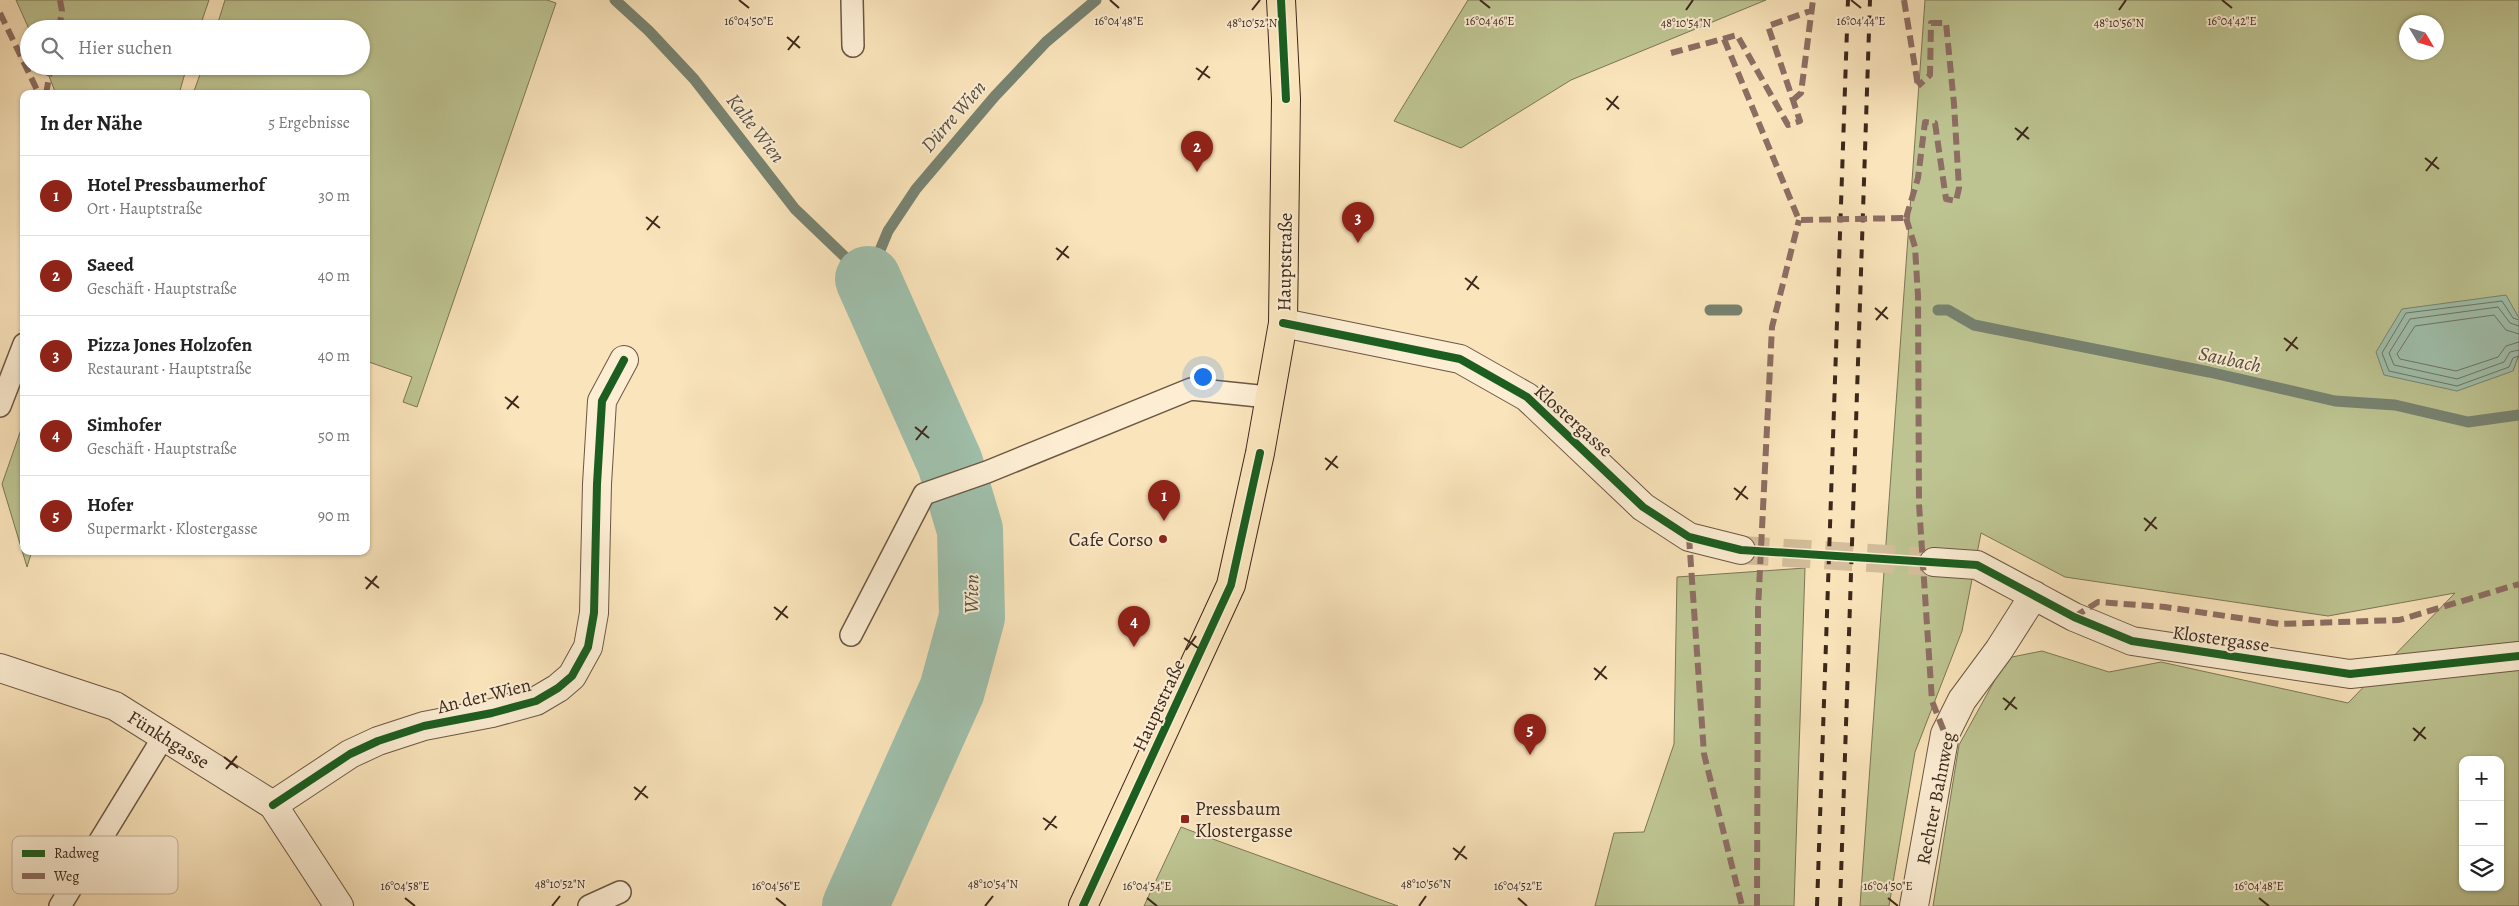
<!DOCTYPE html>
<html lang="de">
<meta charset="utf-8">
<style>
body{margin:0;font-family:Alegreya,serif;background:#f6f6f6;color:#222}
.controls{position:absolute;right:15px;bottom:15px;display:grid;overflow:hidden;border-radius:10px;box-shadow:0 1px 4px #0004}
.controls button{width:45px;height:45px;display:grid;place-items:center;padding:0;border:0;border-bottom:1px solid #e0e0e0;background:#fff;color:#222;font:25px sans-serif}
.compass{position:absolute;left:2399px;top:15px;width:45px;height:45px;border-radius:50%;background:#fff;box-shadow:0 1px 4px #0004;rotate:128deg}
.you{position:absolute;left:1202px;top:376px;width:18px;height:18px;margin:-12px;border:4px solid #fff;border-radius:50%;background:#1a73e8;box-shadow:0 0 0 8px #1a73e833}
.badge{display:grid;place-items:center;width:32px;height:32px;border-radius:50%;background:#8f2418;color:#fff;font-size:16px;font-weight:700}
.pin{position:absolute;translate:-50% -41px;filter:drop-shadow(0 1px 2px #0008)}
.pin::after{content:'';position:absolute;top:26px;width:18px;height:15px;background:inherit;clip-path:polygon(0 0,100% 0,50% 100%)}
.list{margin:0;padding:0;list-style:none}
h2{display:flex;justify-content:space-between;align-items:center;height:65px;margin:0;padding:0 20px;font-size:21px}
h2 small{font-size:16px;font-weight:400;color:#767676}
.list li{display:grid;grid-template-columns:32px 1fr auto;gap:15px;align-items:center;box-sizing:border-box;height:80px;padding:0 20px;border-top:1px solid #e0e0e0}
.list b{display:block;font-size:19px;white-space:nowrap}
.list p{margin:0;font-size:16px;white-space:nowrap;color:#767676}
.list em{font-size:16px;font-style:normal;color:#767676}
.icon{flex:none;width:28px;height:28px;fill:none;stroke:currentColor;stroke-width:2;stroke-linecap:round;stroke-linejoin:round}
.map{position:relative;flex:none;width:2519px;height:906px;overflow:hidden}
.search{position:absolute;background:#fff;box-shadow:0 1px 4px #0004;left:20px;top:20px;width:350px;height:55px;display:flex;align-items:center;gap:12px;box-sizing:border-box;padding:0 18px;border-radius:28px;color:#767676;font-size:19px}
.panel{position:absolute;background:#fff;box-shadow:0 1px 4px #0004;left:20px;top:90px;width:350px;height:465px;border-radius:10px}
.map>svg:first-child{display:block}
.green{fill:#bdc491;stroke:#7c7656;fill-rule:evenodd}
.water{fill:#9fbfab;stroke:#778372}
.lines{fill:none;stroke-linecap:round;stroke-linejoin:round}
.shore{stroke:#6e7464;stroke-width:1}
.stream{stroke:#778372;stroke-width:11}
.river{stroke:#9fbfab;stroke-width:66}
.street-tunnel{stroke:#d4be9b;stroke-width:28;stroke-dasharray:28 14;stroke-linecap:butt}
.lane-casing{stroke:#6c5744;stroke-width:24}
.street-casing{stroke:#6c5744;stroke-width:30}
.primary-casing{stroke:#3c281c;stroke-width:30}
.lane{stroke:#fcedd3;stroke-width:21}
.street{stroke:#fcedd3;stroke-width:28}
.primary{stroke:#fae4bb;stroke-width:28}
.rail{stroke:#3c281c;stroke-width:4;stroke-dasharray:9 9;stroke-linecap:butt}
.quiet{stroke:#8d6e63;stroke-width:6;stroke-dasharray:12 6;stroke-linecap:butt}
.cycleway-casing{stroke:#fcedd3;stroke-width:11}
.cycleway{stroke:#1b5e20;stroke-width:8}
.ticks{fill:none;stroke:#3c281c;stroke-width:2}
.poi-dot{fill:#8f2418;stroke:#fcedd3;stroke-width:2}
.labels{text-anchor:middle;stroke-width:4;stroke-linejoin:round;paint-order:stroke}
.street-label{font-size:19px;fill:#3c281c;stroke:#fcedd3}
.poi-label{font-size:19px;fill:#3c281c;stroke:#fcedd3;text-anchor:end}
.water-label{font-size:20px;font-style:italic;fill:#554e40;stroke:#fcedd3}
.key{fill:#fcedd3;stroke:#c2b29c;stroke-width:1}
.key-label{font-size:14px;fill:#3c281c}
.ticks-label{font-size:12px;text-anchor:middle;fill:#3c281c;stroke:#fcedd3;stroke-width:4;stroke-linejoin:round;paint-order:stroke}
</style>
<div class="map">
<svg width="2519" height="906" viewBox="0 0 2519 906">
<rect width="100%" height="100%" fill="#fae4bb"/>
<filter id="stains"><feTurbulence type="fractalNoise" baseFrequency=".004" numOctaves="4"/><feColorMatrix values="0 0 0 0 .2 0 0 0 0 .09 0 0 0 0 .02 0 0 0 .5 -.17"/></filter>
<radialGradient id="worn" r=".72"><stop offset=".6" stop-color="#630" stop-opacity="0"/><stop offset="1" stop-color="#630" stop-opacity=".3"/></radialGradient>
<path class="green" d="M 16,0 L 209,0 L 199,29 L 29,29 Z
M 225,0 L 547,0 L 556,3 L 417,407 L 403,402 L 412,377 L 366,361 L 366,94 L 193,94 L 203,66 L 361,66 L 361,29 L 216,29 Z
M 1468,0 L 1766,0 L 1571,80 L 1461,148 L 1394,121 Z
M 1925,0 L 2519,0 L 2519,318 L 2505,295 L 2513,371 L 2519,354 L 2519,906 L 1933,906 L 1959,745 L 2007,658 L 2042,651 L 2109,672 L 2161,662 L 2348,703 L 2455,593 L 2328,616 L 2065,577 L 1981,533 L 1962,631 L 1915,752 L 1889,906 L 1860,906 ZM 2406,22 L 2436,22 L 2436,52 L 2406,52 ZM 2463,760 L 2500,760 L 2500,887 L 2463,887 Z
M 45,66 L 187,66 L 179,94 L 56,94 Z
M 24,421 L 24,551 L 32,551 L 27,567 L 2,484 Z
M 1805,568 L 1794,906 L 1595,906 L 1614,833 L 1644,832 L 1674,744 L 1677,577 Z
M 1181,827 L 1210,838 L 1398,906 L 1144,906 Z"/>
<path class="water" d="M 2506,295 L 2519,318 L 2519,354 L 2513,371 L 2457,391 L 2384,375 L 2376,352 L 2402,309 Z"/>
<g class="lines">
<path class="shore" d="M 2519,320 L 2513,318 L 2502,301 L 2406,313 L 2382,353 L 2389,371 L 2457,386 L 2509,367 L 2513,358 L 2519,356
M 2519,326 L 2510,323 L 2498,307 L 2410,319 L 2389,353 L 2394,365 L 2457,379 L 2504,362 L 2510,352 L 2519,350
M 2519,334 L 2506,330 L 2494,315 L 2415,326 L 2397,354 L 2400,359 L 2456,371 L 2498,357 L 2506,346 L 2519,342"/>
<path class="stream" d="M 615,0 L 649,31 L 694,79 L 795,209 L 868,279 L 888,231 L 916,189 L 995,96 L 1046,42 L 1096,0
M 1710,310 L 1737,310
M 1938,310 L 1948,310 L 1974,325 L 2209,372 L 2335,401 L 2395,405 L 2468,422 L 2519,415"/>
<path class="river" d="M 855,906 L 952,690 L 972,617 L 970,530 L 950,463 L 868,279"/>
<path class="street-tunnel" d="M 1741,550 L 1934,562"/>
<defs>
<path id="lane" d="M 852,0 L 853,46
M 0,406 L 24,344
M 851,635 L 924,494 L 987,472 L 1191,389 L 1268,397
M 60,906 L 164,736
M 589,906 L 620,892"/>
<path id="street" d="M 1283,323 L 1460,359 L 1527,397 L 1643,507 L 1689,537 L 1741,550
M 1934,562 L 1977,565 L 2074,617 L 2132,641 L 2350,674 L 2519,656
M 0,668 L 115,706 L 273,805 L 339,906
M 273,805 L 350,754 L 378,741 L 424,726 L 492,713 L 536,701 L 558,688 L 572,676 L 588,647 L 594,613 L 597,484 L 602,401 L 624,360
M 1914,906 L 1945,734 L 1962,700 L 1999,650 L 2034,595"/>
<path id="primary" d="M 1083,906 L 1231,585 L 1260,453 L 1283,323 L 1286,99 L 1281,0"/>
</defs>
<use href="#lane" class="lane-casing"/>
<use href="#street" class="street-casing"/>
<use href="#primary" class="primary-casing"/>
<use href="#lane" class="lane"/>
<use href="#street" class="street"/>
<use href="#primary" class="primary"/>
<path class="rail" d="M 1817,906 L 1848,0
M 1840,906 L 1870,0"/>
<path class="quiet" d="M 1904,0 L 1918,86
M 0,13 L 39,94
M 59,29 L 62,11 L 60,0
M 1724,39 L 1799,220 L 1906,218
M 1671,53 L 1737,35 L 1788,125 L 1800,121 L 1768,26 L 1813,10
M 46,94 L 51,66
M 1793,100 L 1801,93 L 1813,0
M 1906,218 L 1915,247 L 1918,296 L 1919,504 L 1932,701 L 1945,734
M 1906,218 L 1918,178 L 1925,122 L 1935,123 L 1946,199 L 1956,201 L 1959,188 L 1954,104 L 1946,23 L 1931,23 L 1930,75 L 1918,86
M 1689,537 L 1704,754 L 1742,906
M 2074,617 L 2098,602 L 2165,607 L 2280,624 L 2399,620 L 2519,584
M 1757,906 L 1758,609 L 1772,327 L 1799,220"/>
<defs>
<path id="cycleway" d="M 1281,0 L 1286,99
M 1283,323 L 1460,359 L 1527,397 L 1643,507 L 1689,537 L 1741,550 L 1977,565 L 2074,617 L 2132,641 L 2350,674 L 2519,656
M 273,805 L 350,754 L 378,741 L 424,726 L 492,713 L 536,701 L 558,688 L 572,676 L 588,647 L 594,613 L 597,484 L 602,401 L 624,360
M 1083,906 L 1231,585 L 1260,453"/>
</defs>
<use href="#cycleway" class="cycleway-casing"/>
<use href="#cycleway" class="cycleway"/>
</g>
<path class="ticks" d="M 739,0 L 749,8M 1110,0 L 1119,8M 1480,0 L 1490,8M 1851,0 L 1861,8M 2222,0 L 2232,8M 1252,10 L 1260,0M 1686,10 L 1693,0M 2119,10 L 2126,0M 787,37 L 800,48M 788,50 L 799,36M 1196,68 L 1210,78M 1198,80 L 1208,66M 1606,98 L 1619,109M 1607,110 L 1618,96M 2015,128 L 2029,139M 2017,140 L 2028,127M 2425,158 L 2439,169M 2426,171 L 2437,157M 646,217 L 660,228M 647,230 L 658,216M 1056,248 L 1069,258M 1057,260 L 1068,246M 1465,278 L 1479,289M 1467,290 L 1477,276M 1875,308 L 1888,319M 1876,320 L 1887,307M 2284,338 L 2298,349M 2286,351 L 2297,337M 505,397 L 519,408M 507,409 L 518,396M 915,427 L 929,438M 916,440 L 927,426M 1325,458 L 1338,468M 1326,470 L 1337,456M 1734,488 L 1748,499M 1736,500 L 1746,486M 2144,518 L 2157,529M 2145,531 L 2156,517M 365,577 L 379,588M 366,589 L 377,576M 774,607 L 788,618M 776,620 L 787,606M 1184,638 L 1198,648M 1186,650 L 1196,636M 1594,668 L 1607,679M 1595,680 L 1606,666M 2003,698 L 2017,709M 2005,710 L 2015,697M 2413,728 L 2426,739M 2414,741 L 2425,727M 224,757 L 238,768M 226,769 L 237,756M 634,787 L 648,798M 635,800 L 646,786M 1043,818 L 1057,828M 1045,830 L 1056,816M 1453,848 L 1467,859M 1455,860 L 1465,846M 405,898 L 415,906M 776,898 L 786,906M 1147,898 L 1157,906M 1518,898 L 1527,906M 1888,898 L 1898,906M 2259,898 L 2269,906M 552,906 L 560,896M 985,906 L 993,896M 1419,906 L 1426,896"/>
<g class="poi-dot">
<circle cx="1163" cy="539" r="5"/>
<rect x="1180" y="814" width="10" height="10" rx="2.5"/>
</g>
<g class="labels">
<g class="street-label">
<text transform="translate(1284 262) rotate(-89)" y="7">Hauptstraße</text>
<text transform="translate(1574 420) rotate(42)" y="7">Klostergasse</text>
<text transform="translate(2221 638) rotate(8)" y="7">Klostergasse</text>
<text transform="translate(484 695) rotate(-14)" y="7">An der Wien</text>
<text transform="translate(1158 705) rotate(-65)" y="7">Hauptstraße</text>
<text transform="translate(169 739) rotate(32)" y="7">Fünkhgasse</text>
<text transform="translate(1935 798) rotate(-79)" y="7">Rechter Bahnweg</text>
</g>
<g class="poi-label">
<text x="1153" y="546">Cafe Corso</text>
<text x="1195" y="815" text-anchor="start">Pressbaum<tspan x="1195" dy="22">Klostergasse</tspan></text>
</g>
<g class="water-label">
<text transform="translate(953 116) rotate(-49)" y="7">Dürre Wien</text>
<text transform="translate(756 128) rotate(52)" y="7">Kalte Wien</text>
<text transform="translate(2230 359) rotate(12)" y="7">Saubach</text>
<text transform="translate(971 594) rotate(-89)" y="7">Wien</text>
</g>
</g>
<rect x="12" y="836" width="166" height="58" rx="8" class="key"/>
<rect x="22" y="850" width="23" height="7" fill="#1b5e20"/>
<rect x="22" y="873" width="23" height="6" fill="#8d6e63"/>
<g class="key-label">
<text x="54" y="858">Radweg</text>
<text x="54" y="881">Weg</text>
</g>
<g class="ticks-label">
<text x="749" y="25">16°04'50"E</text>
<text x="1119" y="25">16°04'48"E</text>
<text x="1490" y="25">16°04'46"E</text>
<text x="1861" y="25">16°04'44"E</text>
<text x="2232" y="25">16°04'42"E</text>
<text x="1252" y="27">48°10'52"N</text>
<text x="1686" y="27">48°10'54"N</text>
<text x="2119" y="27">48°10'56"N</text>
<text x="560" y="888">48°10'52"N</text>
<text x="993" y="888">48°10'54"N</text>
<text x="1426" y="888">48°10'56"N</text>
<text x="405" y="890">16°04'58"E</text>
<text x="776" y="890">16°04'56"E</text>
<text x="1147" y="890">16°04'54"E</text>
<text x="1518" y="890">16°04'52"E</text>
<text x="1888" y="890">16°04'50"E</text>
<text x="2259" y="890">16°04'48"E</text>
</g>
<rect width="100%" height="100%" filter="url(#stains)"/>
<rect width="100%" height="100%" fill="url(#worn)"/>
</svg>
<div class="controls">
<button>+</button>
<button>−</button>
<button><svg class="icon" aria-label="layers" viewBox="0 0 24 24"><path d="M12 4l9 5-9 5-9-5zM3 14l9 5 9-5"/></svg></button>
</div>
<svg class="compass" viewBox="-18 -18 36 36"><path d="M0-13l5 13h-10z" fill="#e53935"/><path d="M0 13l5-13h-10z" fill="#767676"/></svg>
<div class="you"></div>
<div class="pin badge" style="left:1164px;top:521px">1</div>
<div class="pin badge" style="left:1197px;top:172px">2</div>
<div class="pin badge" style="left:1358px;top:243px">3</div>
<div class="pin badge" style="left:1134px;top:647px">4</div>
<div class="pin badge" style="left:1530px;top:755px">5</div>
<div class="search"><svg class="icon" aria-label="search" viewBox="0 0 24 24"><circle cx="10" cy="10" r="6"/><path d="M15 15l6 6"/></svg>Hier suchen</div>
<section class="panel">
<h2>In der Nähe<small>5 Ergebnisse</small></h2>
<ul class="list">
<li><span class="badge">1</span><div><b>Hotel Pressbaumerhof</b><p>Ort · Hauptstraße</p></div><em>30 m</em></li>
<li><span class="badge">2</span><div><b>Saeed</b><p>Geschäft · Hauptstraße</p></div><em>40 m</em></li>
<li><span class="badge">3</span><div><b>Pizza Jones Holzofen</b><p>Restaurant · Hauptstraße</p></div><em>40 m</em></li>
<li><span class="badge">4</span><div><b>Simhofer</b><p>Geschäft · Hauptstraße</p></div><em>50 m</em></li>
<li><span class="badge">5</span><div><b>Hofer</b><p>Supermarkt · Klostergasse</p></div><em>90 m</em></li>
</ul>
</section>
</div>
